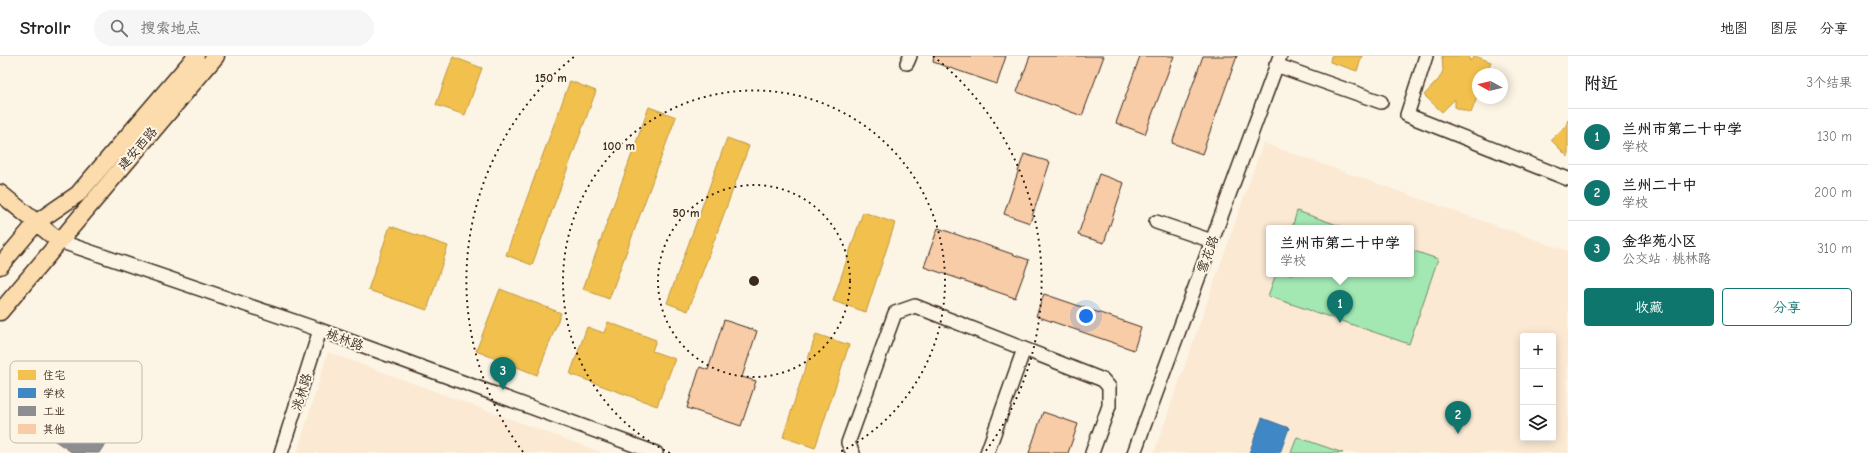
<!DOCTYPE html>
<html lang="zh">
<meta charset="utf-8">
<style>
body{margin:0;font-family:"Comic Neue","LXGW WenKai TC",sans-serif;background:#f6f6f6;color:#202124}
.controls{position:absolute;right:12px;bottom:12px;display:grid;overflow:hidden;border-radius:4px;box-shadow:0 2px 10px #0003}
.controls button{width:36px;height:36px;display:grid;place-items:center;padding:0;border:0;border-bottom:1px solid #e0e0e0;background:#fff;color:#202124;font:20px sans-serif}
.compass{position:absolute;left:1472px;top:12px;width:36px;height:36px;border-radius:50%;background:#fff;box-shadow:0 2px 10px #0003;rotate:278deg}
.you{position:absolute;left:1086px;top:260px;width:14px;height:14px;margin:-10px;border:3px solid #fff;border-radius:50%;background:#1a73e8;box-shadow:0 0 0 6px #1a73e833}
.badge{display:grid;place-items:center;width:26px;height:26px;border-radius:50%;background:#0f766e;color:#fff;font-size:13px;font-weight:700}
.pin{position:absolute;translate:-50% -33px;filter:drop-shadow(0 1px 2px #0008)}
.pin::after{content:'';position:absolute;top:21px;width:14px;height:12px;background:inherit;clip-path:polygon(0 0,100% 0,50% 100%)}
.popup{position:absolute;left:1266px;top:169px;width:148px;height:52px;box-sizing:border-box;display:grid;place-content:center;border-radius:4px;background:#fff;filter:drop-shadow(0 1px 3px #0005);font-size:13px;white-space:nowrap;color:#757577}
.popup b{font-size:15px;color:#202124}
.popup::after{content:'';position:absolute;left:50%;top:100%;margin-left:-8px;border:8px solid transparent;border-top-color:#fff}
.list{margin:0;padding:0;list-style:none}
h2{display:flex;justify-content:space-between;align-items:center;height:52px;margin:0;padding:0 16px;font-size:17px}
h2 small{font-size:13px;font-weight:400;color:#757577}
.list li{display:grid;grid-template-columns:26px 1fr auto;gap:12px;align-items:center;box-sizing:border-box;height:56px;padding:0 16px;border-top:1px solid #e0e0e0}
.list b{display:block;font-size:15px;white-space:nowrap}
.list p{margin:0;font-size:13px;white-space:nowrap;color:#757577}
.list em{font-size:13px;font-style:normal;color:#757577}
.actions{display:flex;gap:8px;padding:12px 16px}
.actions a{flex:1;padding:9px 0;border:1px solid #0f766e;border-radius:4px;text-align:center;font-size:14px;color:#0f766e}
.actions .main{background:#0f766e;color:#fff}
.icon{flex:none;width:22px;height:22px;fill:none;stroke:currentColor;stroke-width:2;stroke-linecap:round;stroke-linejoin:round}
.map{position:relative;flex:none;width:1568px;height:397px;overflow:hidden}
header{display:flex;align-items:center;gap:24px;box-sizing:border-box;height:56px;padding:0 20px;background:#fff;border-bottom:1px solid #e0e0e0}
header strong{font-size:19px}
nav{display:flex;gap:22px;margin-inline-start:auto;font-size:14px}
.search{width:280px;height:36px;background:#f6f6f6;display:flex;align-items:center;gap:10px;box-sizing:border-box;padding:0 14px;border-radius:22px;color:#757577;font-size:15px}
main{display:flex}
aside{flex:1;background:#fff}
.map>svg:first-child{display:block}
.built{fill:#fbe9d3;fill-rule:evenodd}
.green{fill:#a3e8b3;stroke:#6f8968}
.homes{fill:#f2c14e;stroke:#bb9440}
.schools{fill:#3f88c5;stroke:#3e6c93}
.industry{fill:#8d8d92;stroke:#746f6f}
.building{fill:#f9cca8;stroke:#3b2a1e}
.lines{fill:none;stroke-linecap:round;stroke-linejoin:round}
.minor-casing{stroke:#3b2a1e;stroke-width:16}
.major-casing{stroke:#3b2a1e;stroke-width:19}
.minor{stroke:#fcf5e5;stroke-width:13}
.major{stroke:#fcdcac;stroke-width:16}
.ring{fill:none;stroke:#3b2a1e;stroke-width:2;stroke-dasharray:2 4}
.labels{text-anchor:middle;stroke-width:4;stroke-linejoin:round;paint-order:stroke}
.street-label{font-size:13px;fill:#3b2a1e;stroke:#fcf5e5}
.key{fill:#fcf5e5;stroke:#c2b8a9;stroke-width:1}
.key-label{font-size:11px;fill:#3b2a1e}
.centre{fill:#3b2a1e;stroke:#fcf5e5;stroke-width:2}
.ring-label{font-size:12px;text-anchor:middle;font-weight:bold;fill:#3b2a1e;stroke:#fcf5e5;stroke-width:4;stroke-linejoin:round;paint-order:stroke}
</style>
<header>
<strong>Strollr</strong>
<div class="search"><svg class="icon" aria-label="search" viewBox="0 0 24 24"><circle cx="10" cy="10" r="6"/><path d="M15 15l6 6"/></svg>搜索地点</div>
<nav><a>地图</a><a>图层</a><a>分享</a></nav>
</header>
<main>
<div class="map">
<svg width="1568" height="397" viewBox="0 0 1568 397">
<rect width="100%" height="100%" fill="#fcf5e5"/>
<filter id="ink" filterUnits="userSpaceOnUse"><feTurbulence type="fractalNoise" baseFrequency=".025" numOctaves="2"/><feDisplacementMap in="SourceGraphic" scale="8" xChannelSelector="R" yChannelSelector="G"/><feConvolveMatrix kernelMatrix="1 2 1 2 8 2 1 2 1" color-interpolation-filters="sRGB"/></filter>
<g filter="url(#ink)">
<path class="built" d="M 1263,87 L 1568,195 L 1568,397 L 1154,397 ZM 1269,172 L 1411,172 L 1411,218 L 1269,218 ZM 1523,280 L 1553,280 L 1553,382 L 1523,382 Z
M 328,296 L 603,397 L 297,397 Z"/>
<path class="green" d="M 1297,155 L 1346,172 L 1292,172 Z
M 1411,194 L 1438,203 L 1409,288 L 1268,240 L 1276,218 L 1411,218 Z
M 1297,381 L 1343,397 L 1291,397 Z"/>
<path class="homes" d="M 1331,0 L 1362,0 L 1357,15 L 1330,6 Z
M 1442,0 L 1469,0 L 1470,5 L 1475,0 L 1491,6 L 1486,18 L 1478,18 L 1478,39 L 1471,57 L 1455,51 L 1455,43 L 1442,56 L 1424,39 L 1439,23 L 1443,15 Z
M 453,1 L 482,12 L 465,59 L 436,49 Z
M 570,25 L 596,35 L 532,209 L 506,199 Z
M 649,51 L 676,61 L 609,243 L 583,233 Z
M 1568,64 L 1568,101 L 1551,84 L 1566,69 Z
M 727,82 L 749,90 L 688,255 L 667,247 Z
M 863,156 L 895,167 L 866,256 L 833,245 Z
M 390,170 L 448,190 L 427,254 L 368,234 Z
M 500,233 L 561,257 L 537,319 L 476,295 Z
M 608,266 L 656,284 L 652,295 L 675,303 L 657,350 L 570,318 L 587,271 L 604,277 Z
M 816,278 L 849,289 L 815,392 L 783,381 Z"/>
<path class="schools" d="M 1262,362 L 1289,372 L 1280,397 L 1249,397 Z"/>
<path class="industry" d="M 44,332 L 112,377 L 99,397 L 73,397 L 24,364 Z"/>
<path class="building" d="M 934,0 L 1006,0 L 997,28 L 933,6 Z
M 1030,0 L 1104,0 L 1082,60 L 1017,36 Z
M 1140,0 L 1174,0 L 1145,78 L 1116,67 Z
M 1203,0 L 1237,0 L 1202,98 L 1172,87 Z
M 1024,98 L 1050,106 L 1030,167 L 1004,158 Z
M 1099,118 L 1124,127 L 1104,187 L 1078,179 Z
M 938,172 L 1029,204 L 1015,242 L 924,211 Z
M 1044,238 L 1141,271 L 1134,294 L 1036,260 Z
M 724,264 L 757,275 L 742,321 L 756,325 L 741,370 L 687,352 L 700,311 L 708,314 Z
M 1043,356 L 1078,368 L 1068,397 L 1029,397 Z"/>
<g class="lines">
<defs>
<path id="minor" d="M 1426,0 L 1407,59 L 1568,123
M 907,7 L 910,0
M 1276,9 L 1381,46
M 1156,166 L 1212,185
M 59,185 L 320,274 L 656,397
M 281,397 L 320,274
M 853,397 L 848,387 L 895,257 L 915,250 L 1103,324 L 1109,331 L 1109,350 L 1092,397
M 987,397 L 1024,293
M 1134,397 L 1280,0"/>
<path id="major" d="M 0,137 L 59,185
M 0,210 L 37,166 L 78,138 L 196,0
M 0,256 L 216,0"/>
</defs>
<use href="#minor" class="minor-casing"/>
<use href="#major" class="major-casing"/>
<use href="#minor" class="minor"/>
<use href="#major" class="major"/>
</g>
</g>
<g class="ring">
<circle cx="754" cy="225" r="96"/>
<path d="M670 397A191 191 0 1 1 838 397"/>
<path d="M523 396A287 287 0 0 1 575 0M933 0A287 287 0 0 1 985 396"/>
</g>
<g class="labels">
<g class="street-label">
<text transform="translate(137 92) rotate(-49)" y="5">建安西路</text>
<text transform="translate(1207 198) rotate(-70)" y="5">雪花路</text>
<text transform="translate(345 283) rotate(20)" y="5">桃林路</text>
<text transform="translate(301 336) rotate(-73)" y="5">洮林路</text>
</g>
</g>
<rect x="10" y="305" width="132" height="82" rx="6" class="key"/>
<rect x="18" y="314" width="18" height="10" fill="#f2c14e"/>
<rect x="18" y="332" width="18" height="10" fill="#3f88c5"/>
<rect x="18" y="350" width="18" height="10" fill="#8d8d92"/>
<rect x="18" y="368" width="18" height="10" fill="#f9cca8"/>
<g class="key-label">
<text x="43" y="323">住宅</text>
<text x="43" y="341">学校</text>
<text x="43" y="359">工业</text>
<text x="43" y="377">其他</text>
</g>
<circle cx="754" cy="225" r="6" class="centre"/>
<g class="ring-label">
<text x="551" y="26">150 m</text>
<text x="619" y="94">100 m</text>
<text x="686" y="161">50 m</text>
</g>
</svg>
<div class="controls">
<button>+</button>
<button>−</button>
<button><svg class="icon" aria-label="layers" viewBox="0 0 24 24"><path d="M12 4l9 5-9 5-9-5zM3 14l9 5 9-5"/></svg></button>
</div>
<svg class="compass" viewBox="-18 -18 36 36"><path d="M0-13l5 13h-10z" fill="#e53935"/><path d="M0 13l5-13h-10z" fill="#757577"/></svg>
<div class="you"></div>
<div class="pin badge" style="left:1340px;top:267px">1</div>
<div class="popup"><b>兰州市第二十中学</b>学校</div>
<div class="pin badge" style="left:1458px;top:378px">2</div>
<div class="pin badge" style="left:503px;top:334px">3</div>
</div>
<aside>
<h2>附近<small>3个结果</small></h2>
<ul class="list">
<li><span class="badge">1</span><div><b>兰州市第二十中学</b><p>学校</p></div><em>130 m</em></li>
<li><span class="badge">2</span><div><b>兰州二十中</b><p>学校</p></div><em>200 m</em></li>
<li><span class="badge">3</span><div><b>金华苑小区</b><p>公交站 · 桃林路</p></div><em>310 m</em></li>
</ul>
<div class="actions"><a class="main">收藏</a><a>分享</a></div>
</aside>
</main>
